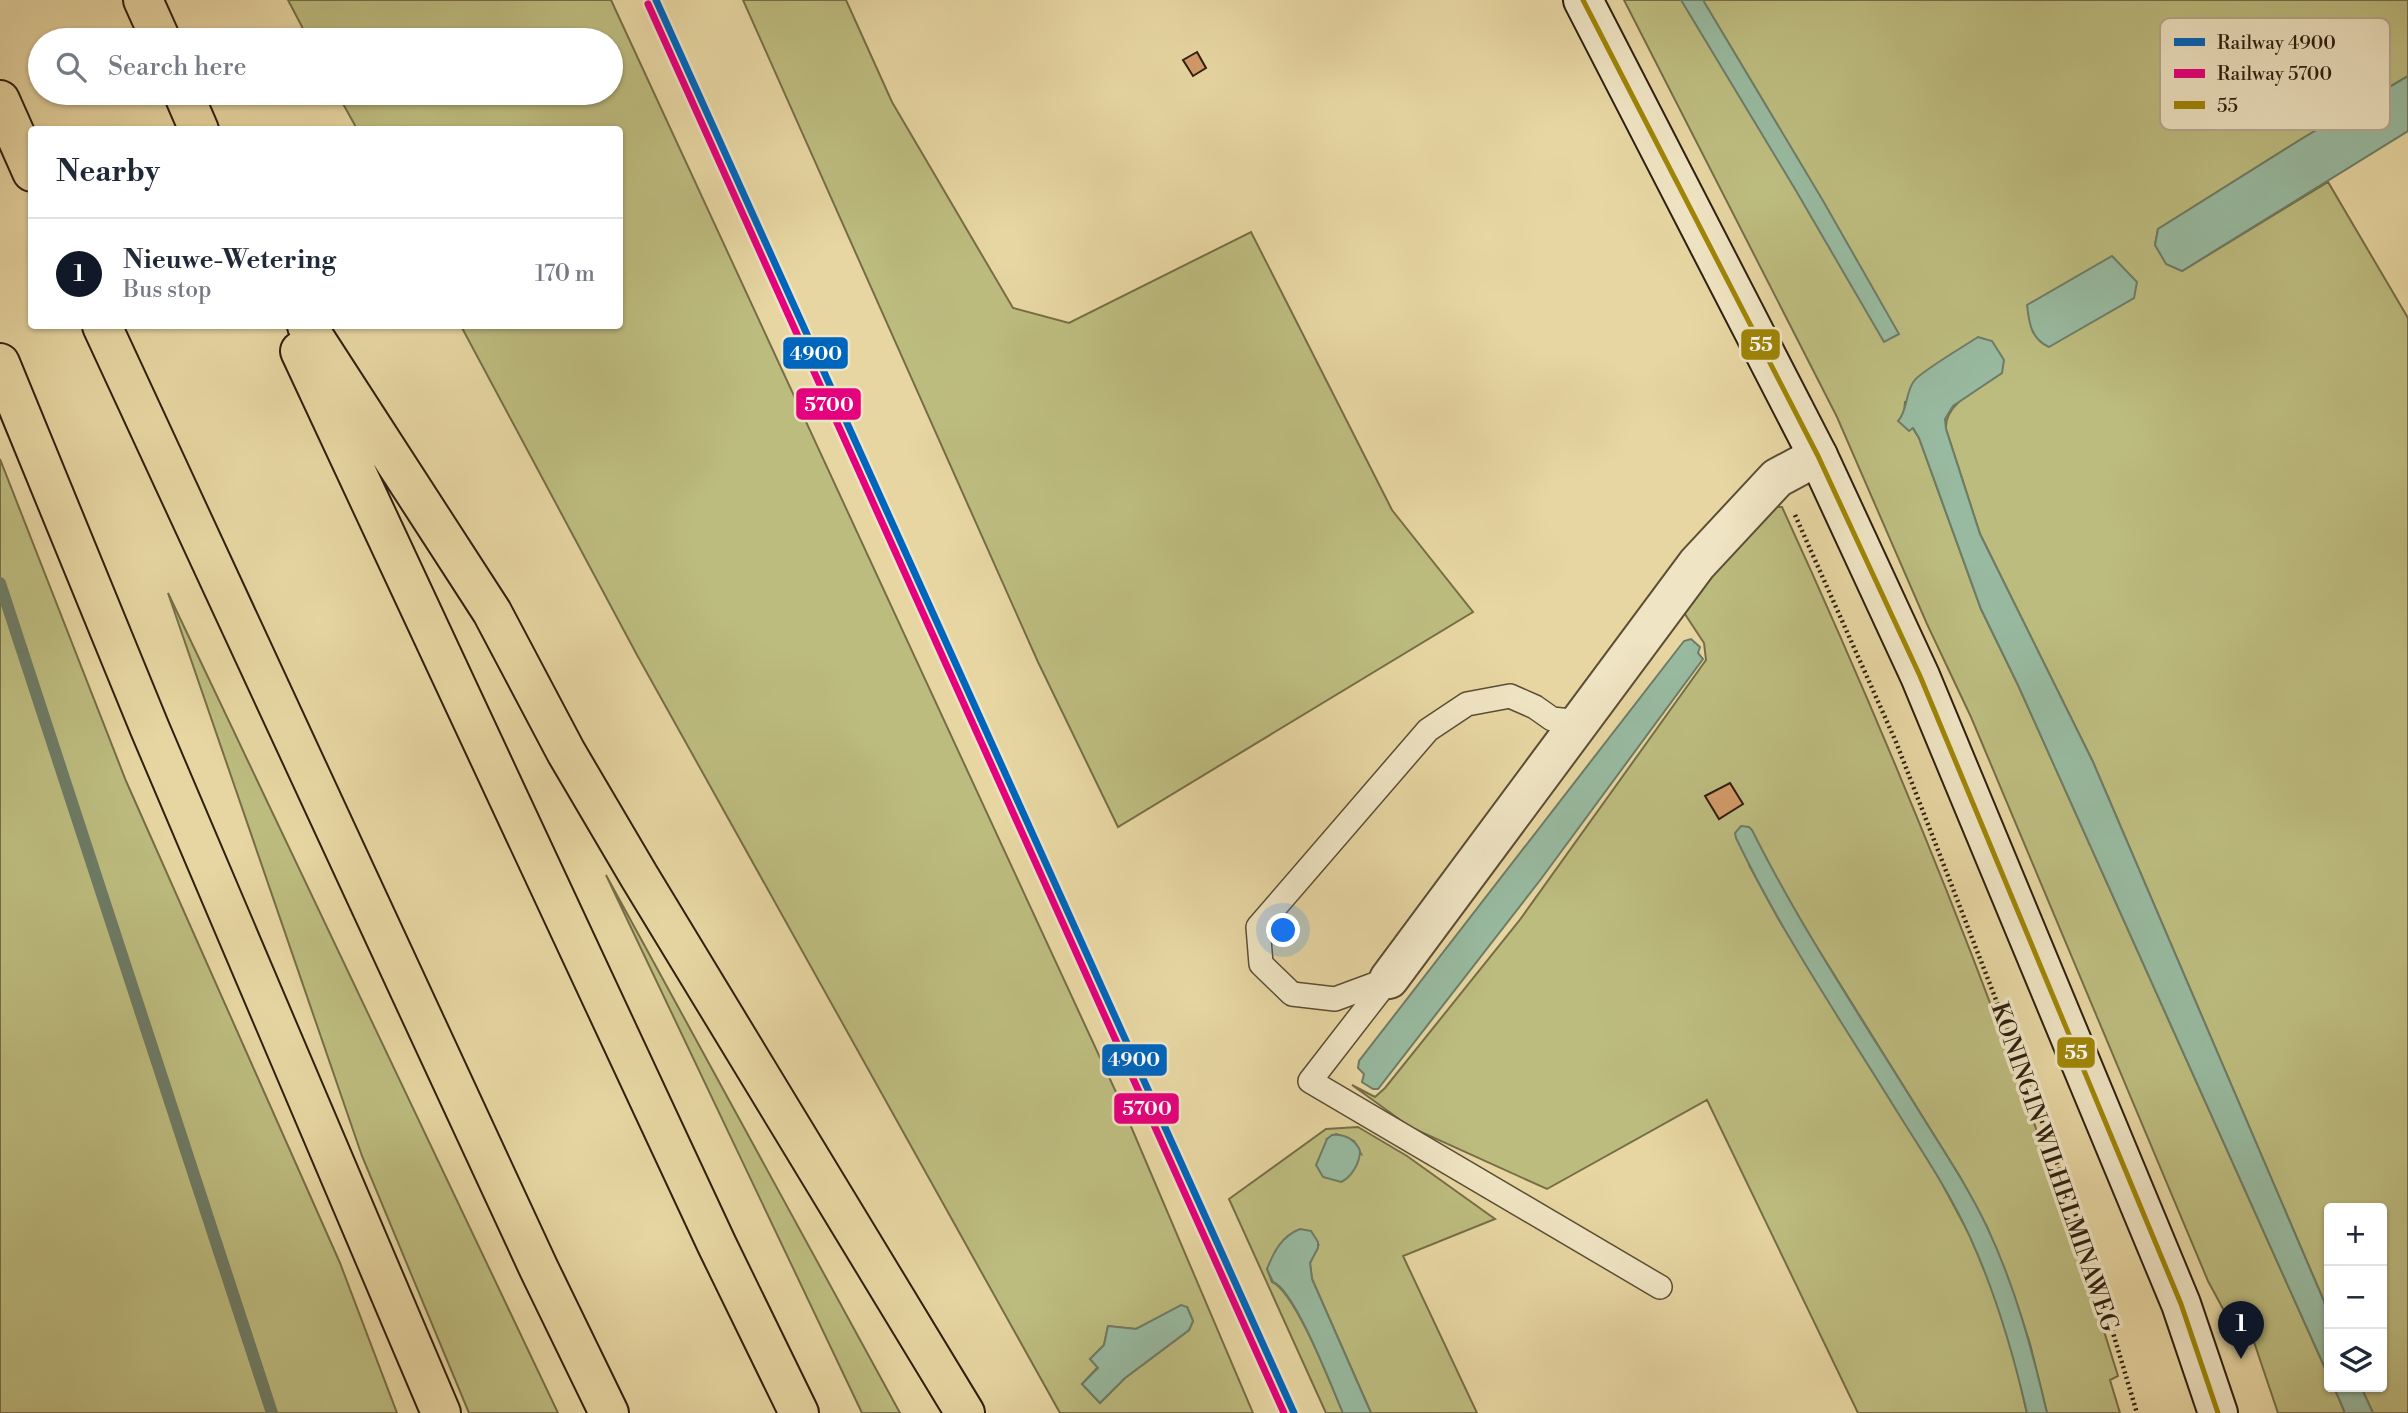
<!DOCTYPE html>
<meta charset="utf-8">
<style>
body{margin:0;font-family:"Libre Bodoni",serif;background:#f2f2f3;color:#1f2937}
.controls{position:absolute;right:21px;bottom:21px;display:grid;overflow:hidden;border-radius:7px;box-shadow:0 2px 5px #0004}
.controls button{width:63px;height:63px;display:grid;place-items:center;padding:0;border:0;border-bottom:2px solid #e0e1e3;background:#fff;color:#1f2937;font:35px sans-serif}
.you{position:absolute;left:1284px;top:931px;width:24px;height:24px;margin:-18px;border:5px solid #fff;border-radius:50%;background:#1a73e8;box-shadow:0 0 0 10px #1a73e833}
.badge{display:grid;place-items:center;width:46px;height:46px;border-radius:50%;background:#111827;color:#fff;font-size:23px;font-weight:700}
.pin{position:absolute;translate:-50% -58px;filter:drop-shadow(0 2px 4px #0008)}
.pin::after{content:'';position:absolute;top:37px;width:24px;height:21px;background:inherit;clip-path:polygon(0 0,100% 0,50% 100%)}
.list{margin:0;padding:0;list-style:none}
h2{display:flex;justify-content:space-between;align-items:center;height:91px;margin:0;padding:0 28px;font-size:30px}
h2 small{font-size:23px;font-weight:400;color:#747a83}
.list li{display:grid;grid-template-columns:46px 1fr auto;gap:21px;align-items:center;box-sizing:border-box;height:112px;padding:0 28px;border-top:2px solid #e0e1e3}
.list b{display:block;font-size:26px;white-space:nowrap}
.list p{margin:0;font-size:23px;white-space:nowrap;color:#747a83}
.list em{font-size:23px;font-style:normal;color:#747a83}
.icon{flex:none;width:38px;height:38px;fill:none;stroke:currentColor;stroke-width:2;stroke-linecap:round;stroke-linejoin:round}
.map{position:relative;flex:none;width:2408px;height:1413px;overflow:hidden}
.search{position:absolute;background:#fff;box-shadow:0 2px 5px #0004;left:28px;top:28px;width:595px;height:77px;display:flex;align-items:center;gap:18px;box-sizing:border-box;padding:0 24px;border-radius:38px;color:#747a83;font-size:26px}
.panel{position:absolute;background:#fff;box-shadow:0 2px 5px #0004;left:28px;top:126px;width:595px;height:203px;border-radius:7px}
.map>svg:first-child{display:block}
.green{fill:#bdbc7f;stroke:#766e47;stroke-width:2;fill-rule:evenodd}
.water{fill:#98baa0;stroke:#6e7c66;stroke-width:2}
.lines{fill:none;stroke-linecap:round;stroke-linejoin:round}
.stream{stroke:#6e7c66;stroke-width:12}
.building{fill:#d39a69;stroke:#2e1f0f;stroke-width:2}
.service-casing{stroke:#5c4d34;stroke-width:26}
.minor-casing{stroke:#5c4d34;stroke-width:42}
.secondary-casing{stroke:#2e1f0f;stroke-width:42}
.motorway-casing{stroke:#2e1f0f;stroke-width:42}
.path{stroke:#2e1f0f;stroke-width:4.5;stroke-dasharray:2 3.5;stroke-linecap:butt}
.service{stroke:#efe4c3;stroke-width:23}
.minor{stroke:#efe4c3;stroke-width:38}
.secondary{stroke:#efe4c3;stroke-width:38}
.motorway{stroke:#e7d6a2;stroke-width:38}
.bus-1-casing{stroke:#efe4c3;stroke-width:10}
.bus-1{stroke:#9f8507;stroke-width:5}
.rail-1-casing{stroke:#efe4c3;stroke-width:12}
.rail-2-casing{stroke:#efe4c3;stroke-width:12}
.rail-1{stroke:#0065bd;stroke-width:7}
.rail-2{stroke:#e5007d;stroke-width:7}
.labels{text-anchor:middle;stroke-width:7;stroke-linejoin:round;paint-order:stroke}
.street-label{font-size:24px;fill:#2e1f0f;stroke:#efe4c3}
.key{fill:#efe4c3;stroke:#b5a98d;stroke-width:2}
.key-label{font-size:19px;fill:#2e1f0f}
.line-badge{stroke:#efe4c3;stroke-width:2.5}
.badge-label{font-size:19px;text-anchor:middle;font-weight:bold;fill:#fff}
</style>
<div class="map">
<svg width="2408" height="1413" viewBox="0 0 2408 1413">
<rect width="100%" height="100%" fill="#e7d6a2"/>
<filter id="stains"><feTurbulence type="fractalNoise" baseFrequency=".00286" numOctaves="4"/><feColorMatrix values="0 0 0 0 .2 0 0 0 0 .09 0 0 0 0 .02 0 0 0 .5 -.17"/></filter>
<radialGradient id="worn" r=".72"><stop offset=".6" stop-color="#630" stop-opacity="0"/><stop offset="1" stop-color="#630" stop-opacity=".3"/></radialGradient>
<path class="green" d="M 288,0 L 611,0 L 1121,1103 L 1253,1413 L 1060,1413 L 637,655 L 461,326 L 620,326 L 620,130 L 357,129 L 337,93 L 611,93 L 611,40 L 309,40 ZM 1187,1307 L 1193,1321 L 1189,1330 L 1125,1378 L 1100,1403 L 1082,1384 L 1098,1367 L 1090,1359 L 1104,1345 L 1108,1326 L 1136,1329 Z
M 743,0 L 846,0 L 892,102 L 1013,308 L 1069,323 L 1251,232 L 1392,510 L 1473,612 L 1118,827 L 1038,662 Z
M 1624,0 L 2408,0 L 2408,76 L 2303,138 L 2158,229 L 2155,245 L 2182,271 L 2328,182 L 2408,318 L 2408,1413 L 2373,1413 L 2361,1387 L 2382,1387 L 2382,1208 L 2329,1208 L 2329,1313 L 2093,762 L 1980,534 L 1946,429 C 1944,402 1982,387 2002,373 L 1905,402 L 1904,414 L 1919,438 L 1981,609 L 2018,685 L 2329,1377 L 2329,1387 L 2334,1387 L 2345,1413 L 2278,1413 L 2254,1342 L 2243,1346 L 2208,1281 L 1971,717 L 1927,624 L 1837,417 Z
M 0,459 L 126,781 L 340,1263 L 397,1413 L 0,1413 Z
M 1777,507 L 1782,507 C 1912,790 2027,1079 2118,1376 L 2110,1380 L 2120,1413 L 2047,1413 L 2030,1344 L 2014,1295 L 1987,1227 L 1959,1175 L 1795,912 L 1749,827 L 1749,865 L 1779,920 L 1939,1178 L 1969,1234 L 1992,1287 L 2011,1344 L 2027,1413 L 1858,1413 L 1707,1100 L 1547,1189 L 1410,1127 L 1352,1085 L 1375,1097 L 1385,1088 L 1519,921 L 1706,660 L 1704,643 L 1679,605 L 1759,517 Z
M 168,593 L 558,1413 L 469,1413 L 362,1156 Z
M 606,875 L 900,1413 L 862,1413 Z
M 1358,1127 L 1407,1156 L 1495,1219 L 1403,1256 L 1477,1413 L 1371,1413 L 1312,1279 L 1310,1263 L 1318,1246 L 1267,1269 L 1272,1282 C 1295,1291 1332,1387 1343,1413 L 1326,1413 L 1229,1199 L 1326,1129 ZM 1336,1134 L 1354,1141 L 1361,1154 L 1327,1139 Z"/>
<path class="water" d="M 1681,0 L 1703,0 L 1822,199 L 1899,334 L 1884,342 L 1795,189 Z
M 2408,76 L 2408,131 L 2182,271 L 2166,264 L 2155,245 L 2158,229 L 2303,138 Z
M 2112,256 L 2137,282 L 2134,298 L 2049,347 C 2031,339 2029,323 2027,305 Z
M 1978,337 L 1992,341 L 2004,360 L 2002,373 L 1953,406 L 1945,419 L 1946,429 L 1980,534 L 2093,762 L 2329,1313 L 2329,1377 L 2018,685 L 1981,609 L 1919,438 L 1913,428 L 1909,431 L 1898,421 C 1908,410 1905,393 1914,381 C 1920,372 1966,345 1978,337 Z
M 1691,639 L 1700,647 L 1698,653 L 1703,659 L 1541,879 L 1378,1089 L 1373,1089 L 1362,1082 L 1364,1074 L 1358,1068 L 1359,1061 L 1684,641 Z
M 1741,826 L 1749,827 L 1752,830 C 1800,926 1860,1016 1917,1108 C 1941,1147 1967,1185 1987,1227 C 2015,1286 2032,1349 2047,1413 L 2027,1413 C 2013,1352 1996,1294 1970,1237 C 1950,1193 1923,1153 1898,1113 C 1842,1022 1782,934 1736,838 L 1735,833 Z
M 1332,1135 C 1344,1133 1356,1140 1360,1151 C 1360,1162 1352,1177 1341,1182 L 1323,1177 L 1316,1165 L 1327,1139 Z
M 1300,1229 L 1311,1231 L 1318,1242 L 1318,1248 L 1310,1263 L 1312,1279 L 1371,1413 L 1343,1413 C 1332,1388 1295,1290 1273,1282 L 1267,1269 C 1274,1251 1282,1236 1300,1229 Z
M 1181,1305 L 1187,1307 L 1193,1321 L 1189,1330 L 1125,1378 L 1100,1403 L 1082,1384 L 1098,1368 L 1090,1359 L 1104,1345 L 1108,1326 L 1136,1329 Z
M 2334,1387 L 2361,1387 L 2373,1413 L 2345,1413 Z"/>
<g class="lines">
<path class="stream" d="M 0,583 L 272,1413"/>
</g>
<path class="building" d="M 1197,52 L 1206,68 L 1193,76 L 1183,60 Z
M 1730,783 L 1743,804 L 1719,819 L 1705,796 Z"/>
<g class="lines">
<defs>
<path id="service" d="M 1389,979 L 1335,999 L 1292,994 L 1261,964 L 1258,927 L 1428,730 L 1467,704 L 1510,696 L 1535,707 L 1552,719 L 1580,722
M 1389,979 L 1310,1081 L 1660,1287"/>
<path id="minor" d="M 1389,979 L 1697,564 L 1777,478 L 1818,456"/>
<path id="secondary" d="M 1583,0 L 1818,456 L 1920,676 L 2181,1304 L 2218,1413"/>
<path id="motorway" d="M 143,0 L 161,40
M 183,93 L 199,130
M 0,100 L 32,172
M 102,326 L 539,1269 L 609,1413
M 307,326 L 492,612 L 566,752 L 639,876 L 965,1413
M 300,351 L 717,1245 L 799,1413
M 0,363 L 150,729 L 441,1413"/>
</defs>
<use href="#service" class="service-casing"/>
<use href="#minor" class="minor-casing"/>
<use href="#secondary" class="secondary-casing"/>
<use href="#motorway" class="motorway-casing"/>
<path class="path" d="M 1795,515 L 1896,742 L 2024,1072 L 2087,1246 L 2137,1413"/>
<use href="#service" class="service"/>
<use href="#minor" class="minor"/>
<use href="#secondary" class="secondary"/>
<use href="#motorway" class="motorway"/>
<defs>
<path id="bus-1" d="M 1583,0 L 1818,456 L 1920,676 L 2181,1304 L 2218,1413"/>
</defs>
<use href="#bus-1" class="bus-1-casing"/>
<use href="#bus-1" class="bus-1"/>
<defs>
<path id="rail-1" d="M 656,0 L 1294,1413"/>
<path id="rail-2" d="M 648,4 L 1284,1413"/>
</defs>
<use href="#rail-1" class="rail-1-casing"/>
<use href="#rail-2" class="rail-2-casing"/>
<use href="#rail-1" class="rail-1"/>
<use href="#rail-2" class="rail-2"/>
</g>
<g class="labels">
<g class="street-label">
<text transform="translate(2055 1167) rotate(71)" y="8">KONINGIN WILHELMINAWEG</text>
</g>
</g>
<rect x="2160" y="18" width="230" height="112" rx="10" class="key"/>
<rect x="2174" y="38" width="31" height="8" fill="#0065bd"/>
<rect x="2174" y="69" width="31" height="9" fill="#e5007d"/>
<rect x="2174" y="101" width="31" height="8" fill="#9f8507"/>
<g class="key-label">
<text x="2217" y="49">Railway 4900</text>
<text x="2217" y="80">Railway 5700</text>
<text x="2217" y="112">55</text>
</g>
<g class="line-badge">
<rect x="1740" y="328" width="41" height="33" rx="7" fill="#9f8507"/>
<rect x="782" y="336" width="67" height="34" rx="7" fill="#0065bd"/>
<rect x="795" y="387" width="67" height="34" rx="7" fill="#e5007d"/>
<rect x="2056" y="1036" width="40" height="33" rx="7" fill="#9f8507"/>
<rect x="1101" y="1043" width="67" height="34" rx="7" fill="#0065bd"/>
<rect x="1113" y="1092" width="67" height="33" rx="7" fill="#e5007d"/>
</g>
<g class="badge-label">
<text x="1761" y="351">55</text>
<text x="816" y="360">4900</text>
<text x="829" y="411">5700</text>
<text x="2076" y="1059">55</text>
<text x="1134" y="1066">4900</text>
<text x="1147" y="1115">5700</text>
</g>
<rect width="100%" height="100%" filter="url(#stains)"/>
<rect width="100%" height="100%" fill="url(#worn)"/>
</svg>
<div class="controls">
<button>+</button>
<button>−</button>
<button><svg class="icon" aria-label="layers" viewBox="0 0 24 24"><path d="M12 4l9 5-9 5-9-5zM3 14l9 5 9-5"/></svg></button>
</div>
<div class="you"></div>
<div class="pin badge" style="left:2241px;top:1359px">1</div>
<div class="search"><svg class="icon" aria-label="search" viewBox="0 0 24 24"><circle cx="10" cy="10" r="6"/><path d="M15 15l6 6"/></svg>Search here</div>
<section class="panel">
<h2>Nearby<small></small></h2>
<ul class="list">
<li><span class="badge">1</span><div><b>Nieuwe-Wetering</b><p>Bus stop</p></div><em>170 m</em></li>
</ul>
</section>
</div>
